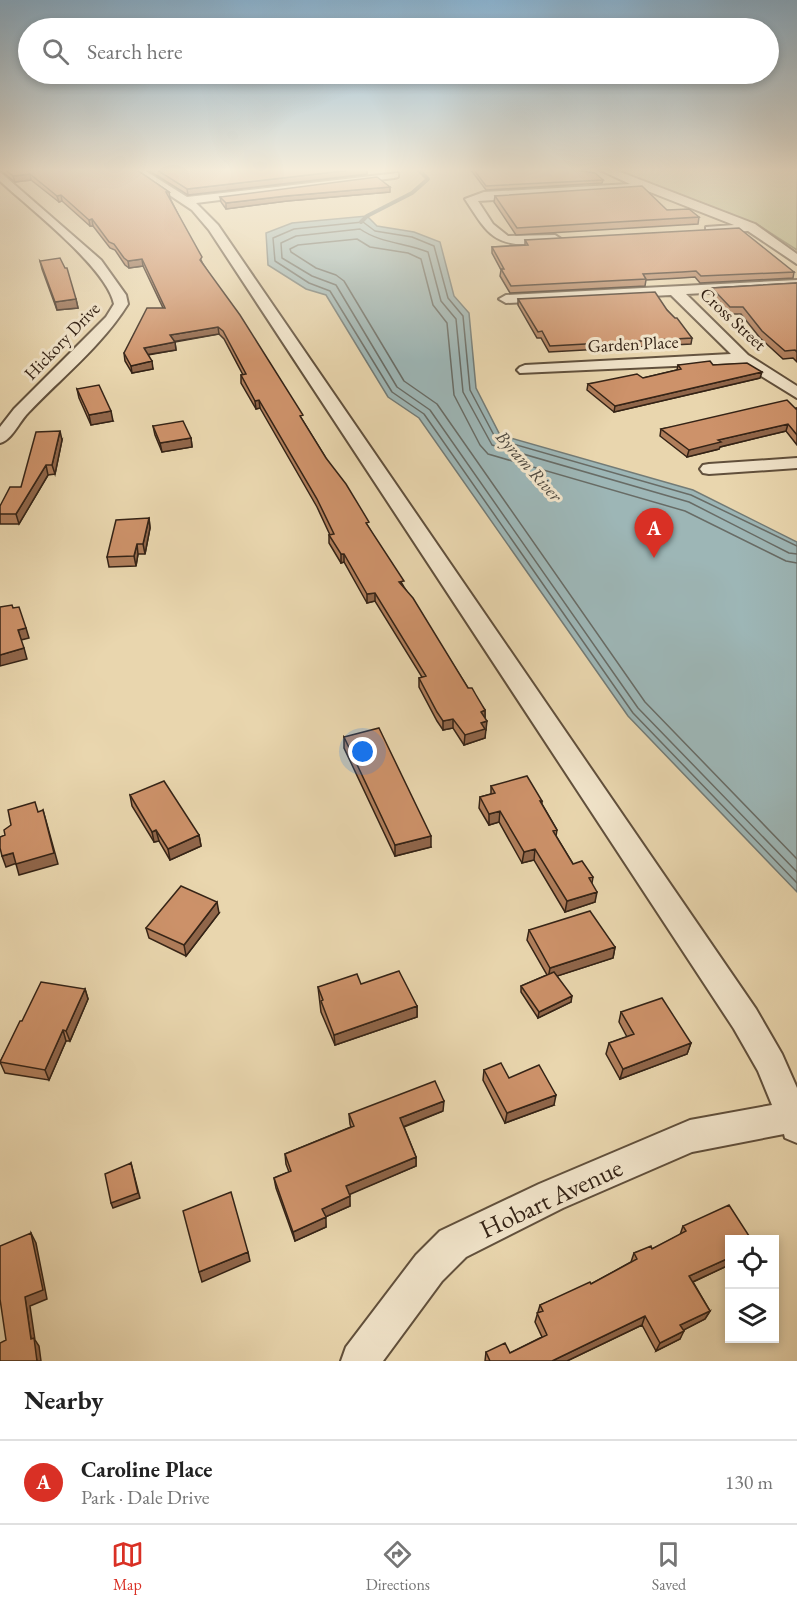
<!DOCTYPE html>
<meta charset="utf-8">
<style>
body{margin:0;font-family:"EB Garamond",serif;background:#f2f2f2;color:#222}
.controls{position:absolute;right:18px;bottom:18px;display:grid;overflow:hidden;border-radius:0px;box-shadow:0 3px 9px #0003}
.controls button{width:54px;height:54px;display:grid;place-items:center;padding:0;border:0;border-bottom:2px solid #e0e0e0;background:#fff;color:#222;font:30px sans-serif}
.you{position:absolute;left:363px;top:752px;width:21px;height:21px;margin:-15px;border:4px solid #fff;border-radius:50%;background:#1a73e8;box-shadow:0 0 0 9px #1a73e833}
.badge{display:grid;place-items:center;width:39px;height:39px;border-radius:50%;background:#d93025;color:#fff;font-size:20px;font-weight:700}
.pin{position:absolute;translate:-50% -50px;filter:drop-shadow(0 2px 3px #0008)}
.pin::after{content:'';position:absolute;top:32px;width:21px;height:18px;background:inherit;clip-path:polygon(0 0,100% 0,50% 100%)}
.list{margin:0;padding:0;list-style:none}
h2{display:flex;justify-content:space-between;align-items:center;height:78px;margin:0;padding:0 24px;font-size:26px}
h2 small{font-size:20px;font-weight:400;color:#767676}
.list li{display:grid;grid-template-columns:39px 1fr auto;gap:18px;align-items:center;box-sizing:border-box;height:84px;padding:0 24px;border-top:2px solid #e0e0e0}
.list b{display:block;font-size:22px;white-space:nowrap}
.list p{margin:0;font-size:20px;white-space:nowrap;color:#767676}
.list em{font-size:20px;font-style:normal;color:#767676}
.icon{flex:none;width:33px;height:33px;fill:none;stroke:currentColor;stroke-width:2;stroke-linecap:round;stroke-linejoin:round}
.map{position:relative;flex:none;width:797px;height:1361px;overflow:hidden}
.search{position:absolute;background:#fff;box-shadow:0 3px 9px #0003;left:18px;right:18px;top:18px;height:66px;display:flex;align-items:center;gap:15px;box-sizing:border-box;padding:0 21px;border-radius:33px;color:#767676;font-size:22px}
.sheet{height:162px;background:#fff}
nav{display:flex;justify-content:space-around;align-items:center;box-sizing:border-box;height:84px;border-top:2px solid #e0e0e0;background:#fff;font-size:16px;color:#767676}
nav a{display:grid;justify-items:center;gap:3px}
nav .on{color:#d93025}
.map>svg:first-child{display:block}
.green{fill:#b8bd89;stroke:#767050;stroke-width:1.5}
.water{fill:#9db6b6;stroke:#737b76;stroke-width:1.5}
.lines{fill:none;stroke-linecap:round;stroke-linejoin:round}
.shore{stroke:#686c66;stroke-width:1.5}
.stream{stroke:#737b76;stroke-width:4}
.minor-casing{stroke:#61503c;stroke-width:4}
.minor{fill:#f1e4ca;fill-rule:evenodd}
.wall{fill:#b07e5b;stroke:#342316;stroke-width:1.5}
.shaded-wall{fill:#90664a;stroke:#342316;stroke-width:1.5}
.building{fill:#cd926a;stroke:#342316;stroke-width:1.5}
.labels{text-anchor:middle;stroke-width:6;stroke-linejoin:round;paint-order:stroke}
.far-street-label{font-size:18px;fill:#342316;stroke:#f1e4ca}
.far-water-label{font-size:18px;font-style:italic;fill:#4e483e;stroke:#f1e4ca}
.near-street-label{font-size:26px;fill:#342316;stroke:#f1e4ca}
</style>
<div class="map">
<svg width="797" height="1361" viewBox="0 0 797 1361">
<rect width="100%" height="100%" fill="#e9d6ae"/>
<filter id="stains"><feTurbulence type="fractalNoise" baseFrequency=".00333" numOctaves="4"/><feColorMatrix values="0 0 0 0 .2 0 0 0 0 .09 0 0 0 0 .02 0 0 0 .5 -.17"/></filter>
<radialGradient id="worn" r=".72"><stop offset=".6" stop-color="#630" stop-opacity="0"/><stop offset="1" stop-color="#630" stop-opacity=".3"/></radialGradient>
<path class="green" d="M 613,170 L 797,170 L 797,250 L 760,226 Z"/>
<path class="water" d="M 367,216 L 377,226 L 414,232 L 440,242 L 454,296 L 469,313 L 476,388 L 500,435 L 693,490 L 797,542 L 797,892 L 628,716 L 419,418 L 388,397 L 326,295 L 306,289 L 268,265 L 266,233 L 292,223 Z"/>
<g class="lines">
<path class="shore" d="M 797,546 L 691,495 L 496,439 L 470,390 L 463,316 L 448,298 L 434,246 L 412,237 L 375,231 L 363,222 L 294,229 L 273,238 L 275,261 L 309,283 L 330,291 L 392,392 L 424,414 L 633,713 L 797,883
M 797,554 L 789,553 L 689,502 L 492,445 L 463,392 L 456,319 L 441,301 L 428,252 C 405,243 380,243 360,229 L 296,236 L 281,243 L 282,258 L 312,276 L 336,285 L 397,387 L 430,410 L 638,708 L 797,872
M 797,563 L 786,561 L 685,511 L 488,454 L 480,445 L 454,395 L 447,323 L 433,305 L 421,259 L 408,253 L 370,247 L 357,239 L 298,245 L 290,249 L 291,252 L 316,268 L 336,275 L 344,281 L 404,381 L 437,404 L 645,702 L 797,859"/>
<path class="stream" d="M 361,222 L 367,216 L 412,193 L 428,179 L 419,170"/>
<defs>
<path id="minor" d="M 132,170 L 144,170 L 187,197 L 398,173 L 398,177 L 394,178 L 196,203 L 218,225 L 756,1009 L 782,1054 L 797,1088 L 797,1143 L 785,1138 L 784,1134 L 692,1152 L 563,1208 L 466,1257 L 442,1281 L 383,1361 L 341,1361 L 346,1347 L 416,1255 L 440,1231 L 539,1184 L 690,1120 L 772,1105 L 758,1071 L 734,1029 L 209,230 L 192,210 Z
M 600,170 L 615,170 L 755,224 L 797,254 L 797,264 L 748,231 L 706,233 L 706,227 L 734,225 L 645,190 L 478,201 L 493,224 L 508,236 L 555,235 L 561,239 C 555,245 543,244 534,244 C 493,247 486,231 465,199 L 484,192 L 630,184 Z
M 0,172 L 101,260 L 126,295 L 128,304 C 102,346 61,378 28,413 C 19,422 12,440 0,443 L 0,427 L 14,409 L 106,317 L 114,304 C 107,268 29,208 0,181 Z
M 797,280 L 797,288 L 686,294 L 748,355 L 797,386 L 797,398 L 740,363 L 520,373 L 517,370 L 520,367 L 525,365 L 731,354 L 671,295 L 506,303 L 499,299 L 506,295 Z
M 797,458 L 797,468 L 709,474 L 703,473 L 700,469 L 703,465 L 709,464 Z"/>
</defs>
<use href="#minor" class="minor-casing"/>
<use href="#minor" class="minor"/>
</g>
<path class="wall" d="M 0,170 L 137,170 L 169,192 L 170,198 L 203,264 L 303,421 L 369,528 L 404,587 L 468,688 L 485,710 L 485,718 L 486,730 L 485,730 L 485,738 L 464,745 L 453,728 L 443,730 L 437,721 L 419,687 L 419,678 L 422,677 L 375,601 L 367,603 L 344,562 L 341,563 L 329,543 L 329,535 L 330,535 L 317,507 L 260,408 L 256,409 L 241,383 L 241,375 L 243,375 L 224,339 L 219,334 L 175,342 L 176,350 L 148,355 L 153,369 L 132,373 L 125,361 L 124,353 L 163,308 L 143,266 L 129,268 L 125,265 L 115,250 L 110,248 L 93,226 L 90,226 L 62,201 L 59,202 L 31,180 L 15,182 Z
M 148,170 L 367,170 L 367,174 L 188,195 Z
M 471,170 L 579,170 L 603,180 L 602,183 L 486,190 Z
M 390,192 L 287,201 L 226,209 L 221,202 L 220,197 Z
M 495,196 L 667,210 L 699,217 L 698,224 L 516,235 L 494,202 Z
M 525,240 L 794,272 L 793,278 L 700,283 L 695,277 L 681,278 L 646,280 L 645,286 L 510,293 L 500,276 L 501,270 L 492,253 L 492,247 L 525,245 Z
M 40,261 L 76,299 L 78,308 L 57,310 L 42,269 Z
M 797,283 L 797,362 L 793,358 L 783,359 L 760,338 L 741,314 L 729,314 L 711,295 L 712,288 Z
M 518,299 L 667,310 L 692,338 L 691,344 L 549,352 L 541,338 L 537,338 L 518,305 Z
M 678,365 L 713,365 L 760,378 L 614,412 L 587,390 L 588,384 L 643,378 L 677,370 Z
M 77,389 L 113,421 L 91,425 L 79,398 Z
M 797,408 L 797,445 L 786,431 L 720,447 L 719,449 L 687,457 L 660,436 L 661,429 Z
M 153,426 L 191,438 L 192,447 L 162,452 L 155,435 Z
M 62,440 L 55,474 L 48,475 L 19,524 L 0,524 L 0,506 L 21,487 Z
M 149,518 L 150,528 L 145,554 L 138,554 L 136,566 L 109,567 L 107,557 Z
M 344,737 L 431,847 L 395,856 L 344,748 Z
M 491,786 L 542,801 L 542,804 L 557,830 L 556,836 L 573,864 L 593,877 L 592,883 L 595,902 L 565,912 L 534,860 L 522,863 L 499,822 L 489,825 L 479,808 L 480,797 L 491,794 Z
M 130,795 L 199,835 L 201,846 L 170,860 L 159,841 L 154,842 L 132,806 Z
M 219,913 L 186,956 L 149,938 L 146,928 Z
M 529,930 L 615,947 L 613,958 L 557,976 L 571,1002 L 538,1018 L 521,992 L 521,986 L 547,975 L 527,940 Z
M 361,984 L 417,1006 L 417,1017 L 335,1045 L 321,1012 L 318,987 Z
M 85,989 L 88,999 L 70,1041 L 66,1041 L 49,1080 L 5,1073 L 0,1062 L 22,1021 Z
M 621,1012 L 691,1043 L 687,1054 L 620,1079 L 606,1054 L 609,1043 L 627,1037 L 619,1022 Z
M 484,1070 L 509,1078 L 554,1105 L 505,1123 L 483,1080 Z
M 443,1111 L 404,1127 L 416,1157 L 416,1166 L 349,1194 L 350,1206 L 325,1217 L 326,1227 L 295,1241 L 276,1188 L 274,1178 L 289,1172 L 286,1164 L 285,1154 L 351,1127 L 350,1124 L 349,1114 Z
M 683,1226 L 729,1239 L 729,1265 L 693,1282 L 710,1311 L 705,1319 L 683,1330 L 680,1339 L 656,1351 L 642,1325 L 567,1361 L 485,1361 L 486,1352 L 510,1353 L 542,1337 L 535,1322 L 540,1305 L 591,1284 L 631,1262 L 634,1253 L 652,1249 L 680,1235 Z"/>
<path class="shaded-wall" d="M 351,170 L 367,170 L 367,174 L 188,195 L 187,189 Z
M 30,174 L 31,180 L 15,182 L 13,176 Z
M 390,187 L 390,192 L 287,201 L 226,209 L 226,203 L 286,196 Z
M 61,195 L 62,201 L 59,202 L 57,196 Z
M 92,219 L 93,226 L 90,226 L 89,220 Z
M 142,259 L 143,266 L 129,268 L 128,261 Z
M 76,299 L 78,308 L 57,310 L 55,302 Z
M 218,327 L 219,334 L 171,342 L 170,335 Z
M 175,342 L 176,350 L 145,355 L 144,348 Z
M 152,361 L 153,369 L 132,373 L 131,366 Z
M 762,372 L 760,378 L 614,412 L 615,406 Z
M 259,400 L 260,408 L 256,409 L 255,401 Z
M 111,411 L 113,421 L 91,425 L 89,415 Z
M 788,424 L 786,431 L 720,447 L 719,449 L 687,457 L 689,450 L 718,440 Z
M 60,431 L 62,440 L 55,474 L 52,465 Z
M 191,438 L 192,447 L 162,452 L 160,443 Z
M 46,465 L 48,475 L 19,524 L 16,514 Z
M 149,518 L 150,528 L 145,554 L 143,544 Z
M 137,544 L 138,554 L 136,566 L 134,556 Z
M 341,554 L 344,554 L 344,562 L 341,563 Z
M 375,593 L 375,601 L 367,603 L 367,594 Z
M 26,628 L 29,638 L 21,640 L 18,630 Z
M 24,648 L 27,659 L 0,666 L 0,655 Z
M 485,710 L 485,719 L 481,712 Z
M 453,719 L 453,728 L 443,730 L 443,721 Z
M 487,721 L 485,738 L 464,745 L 465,735 L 481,723 Z
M 43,810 L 58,864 L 19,875 L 16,864 Z
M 500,811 L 499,822 L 489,825 L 489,814 Z
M 156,830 L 159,841 L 154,842 L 152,832 Z
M 199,835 L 201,846 L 170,860 L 168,849 Z
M 431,836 L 431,847 L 395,856 L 395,845 Z
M 535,849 L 534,860 L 522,863 L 524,852 Z
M 13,853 L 17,863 L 6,867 L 2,856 Z
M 597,892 L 595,902 L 565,912 L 567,901 Z
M 217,902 L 219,913 L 186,956 L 184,945 Z
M 615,947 L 613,958 L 548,979 L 550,968 Z
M 85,989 L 88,999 L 70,1041 L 66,1031 Z
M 572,996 L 571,1002 L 538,1018 L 539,1012 Z
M 417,1006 L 417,1017 L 335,1045 L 334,1035 Z
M 63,1030 L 66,1041 L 49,1080 L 45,1070 Z
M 691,1043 L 687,1054 L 620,1079 L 623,1069 Z
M 556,1095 L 554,1105 L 505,1123 L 507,1113 Z
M 444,1101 L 443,1111 L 400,1128 L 400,1118 Z
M 416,1157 L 416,1166 L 346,1196 L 346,1186 Z
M 131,1163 L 140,1198 L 113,1208 L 111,1203 Z
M 350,1196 L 350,1206 L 323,1218 L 322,1209 Z
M 326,1217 L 326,1227 L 295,1241 L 293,1232 Z
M 31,1233 L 36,1243 L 47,1299 L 30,1306 L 35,1340 L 39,1346 L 41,1361 L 37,1361 L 31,1339 L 25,1297 Z
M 248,1252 L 250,1261 L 202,1282 L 199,1272 Z
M 729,1258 L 729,1265 L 686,1285 L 689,1276 Z
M 710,1311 L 705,1319 L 676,1334 L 680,1325 Z
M 645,1316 L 642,1325 L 567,1361 L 552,1361 Z
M 684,1331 L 680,1339 L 656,1351 L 660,1343 Z"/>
<path class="building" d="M 6,170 L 137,170 L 169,192 L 166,192 L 202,257 L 200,260 L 240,315 L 303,415 L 300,416 L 326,458 L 346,484 L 369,522 L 366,523 L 404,581 L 399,582 L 413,598 L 468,688 L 472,688 L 476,695 L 485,710 L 481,712 L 487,721 L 481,723 L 485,729 L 465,735 L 453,719 L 443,721 L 437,712 L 419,678 L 426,676 L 375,593 L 367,594 L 344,554 L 341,554 L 329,535 L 334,534 L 317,499 L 259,400 L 255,401 L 241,375 L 246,374 L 223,331 L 218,327 L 170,335 L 175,342 L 144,348 L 152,361 L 131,366 L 124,353 L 147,308 L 165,308 L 142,259 L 128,261 L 124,258 L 114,244 L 109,242 L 92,219 L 89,220 L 61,195 L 57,196 L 30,174 L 13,176 Z
M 157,170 L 351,170 L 187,189 Z
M 474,170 L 579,170 L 581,171 L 595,173 L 603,180 L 486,186 Z
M 377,177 L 390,187 L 286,196 L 226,203 L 220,197 Z
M 642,186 L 667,210 L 689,209 L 699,217 L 517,228 L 495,196 Z
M 739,228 L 794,272 L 701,276 L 696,271 L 682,272 L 643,274 L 646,279 L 511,286 L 501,269 L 504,269 L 492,247 L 528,245 L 525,240 Z
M 60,258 L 65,268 L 67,268 L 76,299 L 55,302 L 40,261 Z
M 797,283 L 797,352 L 795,350 L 785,351 L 762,331 L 743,307 L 730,307 L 712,288 Z
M 655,292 L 667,310 L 675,318 L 677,318 L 692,338 L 550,346 L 542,331 L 538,332 L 518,299 Z
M 710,361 L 713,365 L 747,363 L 762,372 L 615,406 L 588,384 L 637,374 L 643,378 L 681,369 L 678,365 Z
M 99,385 L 111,411 L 89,415 L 77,389 Z
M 787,400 L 796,409 L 797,408 L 797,435 L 788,424 L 718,440 L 721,442 L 689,450 L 661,429 Z
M 183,421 L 191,438 L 160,443 L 153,426 Z
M 60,431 L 52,465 L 46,465 L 16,514 L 0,514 L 0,506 L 10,487 L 21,487 L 36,432 Z
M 149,518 L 143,544 L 137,544 L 134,556 L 107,557 L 116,520 Z
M 12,605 L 13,608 L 19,607 L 26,628 L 18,630 L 24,648 L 0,655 L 0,607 Z
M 379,728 L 431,836 L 395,845 L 344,737 Z
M 527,776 L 542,801 L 540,801 L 557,830 L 553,831 L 573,864 L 582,861 L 593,877 L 589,878 L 597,892 L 567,901 L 535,849 L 524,852 L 500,811 L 489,814 L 480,797 L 495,793 L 491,786 Z
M 164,781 L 199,835 L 168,849 L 156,830 L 152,832 L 130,795 Z
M 35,802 L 38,812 L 43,810 L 54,853 L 16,864 L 13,853 L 2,856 L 0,848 L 0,837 L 5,835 L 4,830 L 11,825 L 8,810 Z
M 181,886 L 217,902 L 184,945 L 146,928 Z
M 590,911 L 615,947 L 550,968 L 529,930 Z
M 399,971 L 417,1006 L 334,1035 L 321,1001 L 323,1000 L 318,987 L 357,974 L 361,984 Z
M 554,972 L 572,996 L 539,1012 L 521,986 Z
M 41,982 L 85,989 L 66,1031 L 63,1030 L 45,1070 L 0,1062 L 20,1021 L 22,1021 Z
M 662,998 L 691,1043 L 623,1069 L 609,1043 L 634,1034 L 621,1012 Z
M 501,1063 L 509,1078 L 539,1065 L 556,1095 L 507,1113 L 484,1070 Z
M 435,1081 L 444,1101 L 400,1118 L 416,1157 L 346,1186 L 350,1196 L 322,1209 L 326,1217 L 293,1232 L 274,1178 L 291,1171 L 285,1154 L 354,1126 L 349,1114 Z
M 131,1163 L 138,1193 L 111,1203 L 105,1174 Z
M 231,1192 L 248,1252 L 199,1272 L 183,1211 Z
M 729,1205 L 751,1239 L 729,1239 L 729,1258 L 689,1276 L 710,1311 L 680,1325 L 684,1331 L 660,1343 L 645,1316 L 552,1361 L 490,1361 L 486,1352 L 505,1343 L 510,1353 L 547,1335 L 537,1313 L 543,1311 L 540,1305 L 590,1282 L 591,1284 L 637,1259 L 634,1253 L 651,1246 L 652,1249 L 686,1231 L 683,1226 Z
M 31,1233 L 43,1290 L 25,1297 L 31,1339 L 34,1338 L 37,1361 L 0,1361 L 0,1343 L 6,1340 L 0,1299 L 0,1246 Z"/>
<linearGradient id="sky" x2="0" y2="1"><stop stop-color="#8ab5d4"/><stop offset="0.47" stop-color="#f5eddb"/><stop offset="1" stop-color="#f5eddb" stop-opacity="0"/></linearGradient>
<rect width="797" height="361" fill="url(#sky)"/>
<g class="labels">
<g class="far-street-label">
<text transform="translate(733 319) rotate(43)" y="6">Cross Street</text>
<text transform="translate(62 341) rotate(-46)" y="6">Hickory Drive</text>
<text transform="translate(633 344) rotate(-3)" y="6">Garden Place</text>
</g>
<g class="far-water-label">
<text transform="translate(529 466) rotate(48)" y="6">Byram River</text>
</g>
<g class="near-street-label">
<text transform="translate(551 1198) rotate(-25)" y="9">Hobart Avenue</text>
</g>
</g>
<rect width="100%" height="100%" filter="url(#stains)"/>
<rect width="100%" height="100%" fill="url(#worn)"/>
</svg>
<div class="controls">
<button><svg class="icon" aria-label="locate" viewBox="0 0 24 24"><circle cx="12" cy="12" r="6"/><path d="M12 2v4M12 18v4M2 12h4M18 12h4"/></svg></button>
<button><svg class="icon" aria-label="layers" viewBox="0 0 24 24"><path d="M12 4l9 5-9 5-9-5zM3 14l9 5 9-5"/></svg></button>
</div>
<div class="you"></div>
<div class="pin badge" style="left:654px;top:558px">A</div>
<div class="search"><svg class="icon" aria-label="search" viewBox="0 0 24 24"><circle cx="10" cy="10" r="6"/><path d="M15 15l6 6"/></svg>Search here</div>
</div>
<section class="sheet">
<h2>Nearby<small></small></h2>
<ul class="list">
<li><span class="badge">A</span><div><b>Caroline Place</b><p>Park · Dale Drive</p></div><em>130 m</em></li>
</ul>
</section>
<nav>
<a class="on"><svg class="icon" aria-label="map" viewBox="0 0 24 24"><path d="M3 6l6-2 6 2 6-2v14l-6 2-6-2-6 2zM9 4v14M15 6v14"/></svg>Map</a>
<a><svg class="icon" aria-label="directions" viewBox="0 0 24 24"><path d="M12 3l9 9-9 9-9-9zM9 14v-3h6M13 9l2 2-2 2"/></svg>Directions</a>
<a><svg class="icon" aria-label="saved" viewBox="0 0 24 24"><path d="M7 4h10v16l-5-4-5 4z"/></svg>Saved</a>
</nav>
